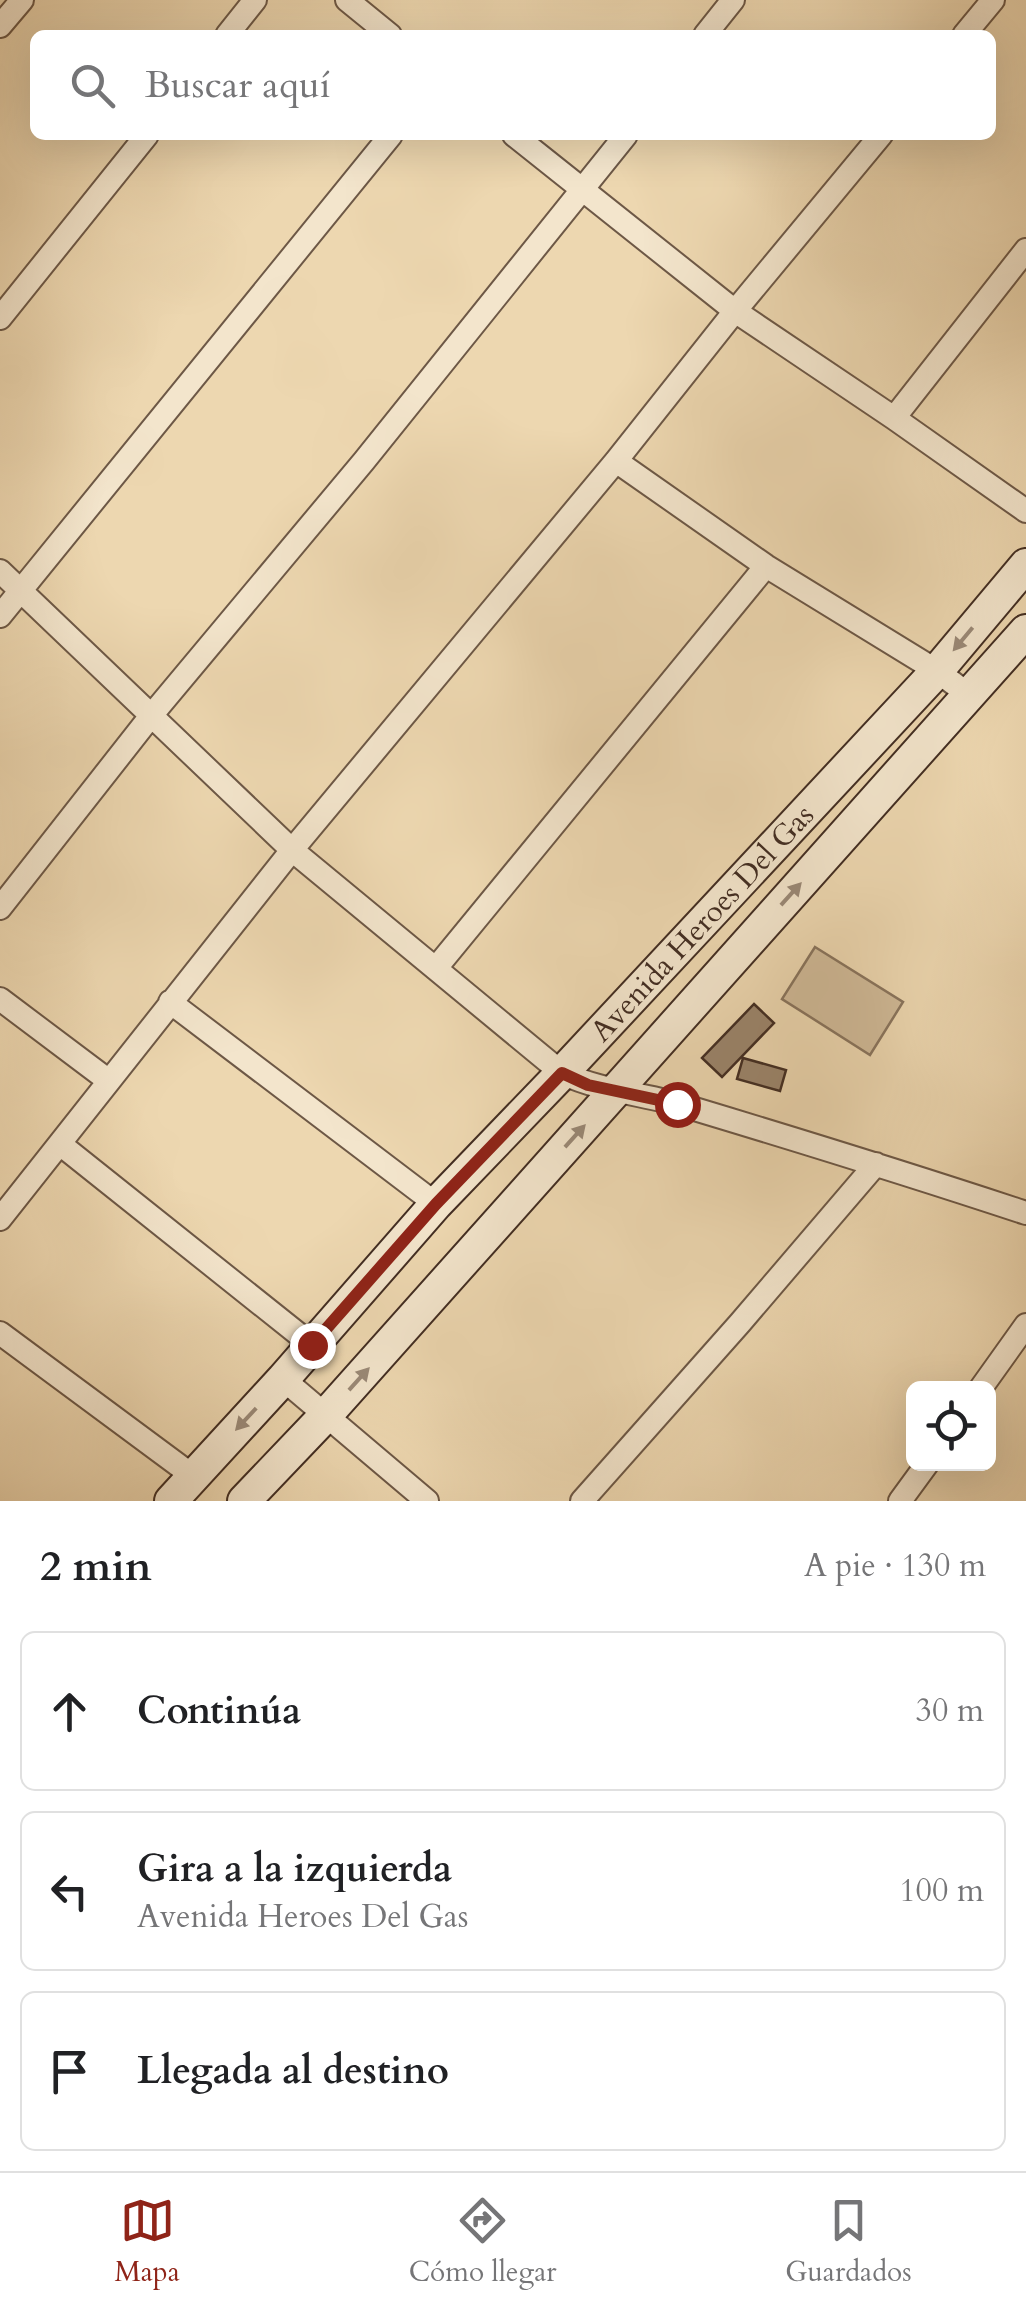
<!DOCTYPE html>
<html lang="es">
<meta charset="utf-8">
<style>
body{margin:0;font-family:Cardo,serif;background:#f2f2f2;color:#202124}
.controls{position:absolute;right:30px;bottom:30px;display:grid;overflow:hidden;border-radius:15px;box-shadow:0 10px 40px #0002}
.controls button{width:90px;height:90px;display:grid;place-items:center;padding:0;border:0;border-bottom:2px solid #e0e0e0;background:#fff;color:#202124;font:50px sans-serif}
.stop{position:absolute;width:30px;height:30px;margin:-22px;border:8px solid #8f2418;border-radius:50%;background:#fff}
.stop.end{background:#8f2418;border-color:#fff;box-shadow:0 2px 10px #0008}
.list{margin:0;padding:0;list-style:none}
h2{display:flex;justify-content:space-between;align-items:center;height:130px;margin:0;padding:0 40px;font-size:42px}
h2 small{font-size:32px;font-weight:400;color:#757577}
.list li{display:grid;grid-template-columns:65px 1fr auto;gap:30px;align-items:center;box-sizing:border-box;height:160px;margin:0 20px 20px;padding:0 20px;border:2px solid #e0e0e0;border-radius:15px}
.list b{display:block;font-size:38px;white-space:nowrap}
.list p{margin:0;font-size:32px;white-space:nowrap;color:#757577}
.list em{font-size:32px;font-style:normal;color:#757577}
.icon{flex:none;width:55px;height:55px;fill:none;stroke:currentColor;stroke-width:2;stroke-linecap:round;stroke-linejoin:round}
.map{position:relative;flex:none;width:1026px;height:1501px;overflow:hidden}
.search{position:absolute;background:#fff;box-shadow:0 10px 40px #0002;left:30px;right:30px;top:30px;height:110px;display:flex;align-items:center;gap:25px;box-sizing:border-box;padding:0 35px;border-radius:15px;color:#757577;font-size:38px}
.sheet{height:670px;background:#fff}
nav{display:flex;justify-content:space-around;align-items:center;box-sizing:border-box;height:140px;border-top:2px solid #e0e0e0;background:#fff;font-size:28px;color:#757577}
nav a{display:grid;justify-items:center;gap:5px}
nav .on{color:#8f2418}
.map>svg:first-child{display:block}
.green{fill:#d0ba98;stroke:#89745d;stroke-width:2.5}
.building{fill:#9b856c;stroke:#422d22;stroke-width:2.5}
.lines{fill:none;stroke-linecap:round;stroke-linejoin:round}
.street-casing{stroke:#6d5846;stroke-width:26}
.secondary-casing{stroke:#422d22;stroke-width:36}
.street{stroke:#f3e5cc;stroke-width:22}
.secondary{stroke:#f3e5cc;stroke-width:32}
.oneway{fill:#9a8977}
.route{stroke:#8f2418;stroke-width:12}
.labels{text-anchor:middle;stroke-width:8;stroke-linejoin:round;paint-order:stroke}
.street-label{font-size:30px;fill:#422d22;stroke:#f3e5cc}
</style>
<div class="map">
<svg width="1026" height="1501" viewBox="0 0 1026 1501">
<rect width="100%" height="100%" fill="#edd7b0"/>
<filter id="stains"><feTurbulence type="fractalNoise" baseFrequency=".002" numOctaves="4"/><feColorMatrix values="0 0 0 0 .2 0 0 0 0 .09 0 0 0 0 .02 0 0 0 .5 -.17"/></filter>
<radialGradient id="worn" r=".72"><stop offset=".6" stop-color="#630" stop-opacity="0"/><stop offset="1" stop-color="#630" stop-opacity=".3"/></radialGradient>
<path class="green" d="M 815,947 L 903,1002 L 870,1055 L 782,999 Z"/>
<path class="building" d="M 754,1004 L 774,1023 L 722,1077 L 702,1058 Z
M 743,1058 L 786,1070 L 780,1091 L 737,1079 Z"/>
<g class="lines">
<defs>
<path id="street" d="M 347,0 L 390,35
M 0,26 L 22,0
M 227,35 L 255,0
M 705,35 L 733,0
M 964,35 L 993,0
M 514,135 L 735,311 L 894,418 L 1026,511
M 0,318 L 147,135
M 894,418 L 1026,250
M 616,461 L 766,566 L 937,671 L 969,695
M 0,571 L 292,850 L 562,1073 C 603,1092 646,1094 688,1107 C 801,1141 914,1176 1026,1213
M 0,616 L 391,135
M 0,908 L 150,717 L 364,461 L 626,135
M 436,968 L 766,566
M 0,999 L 109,1081
M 170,1002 L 436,1204
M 60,1144 L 312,1345
M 0,1219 L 292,850 L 616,461 L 735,311 L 881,135
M 0,1333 L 193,1476
M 283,1379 L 427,1501
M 981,1388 L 1026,1325
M 582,1501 L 740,1323 L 876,1164
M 900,1501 L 927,1464"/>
<g id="secondary">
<path id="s1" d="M 171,1501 L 283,1379 L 436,1204 L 562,1073 L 937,671 L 1026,565"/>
<path d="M 244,1501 L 326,1415 L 1026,631"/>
</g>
</defs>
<use href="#street" class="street-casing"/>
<use href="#secondary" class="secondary-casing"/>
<use href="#street" class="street"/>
<use href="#secondary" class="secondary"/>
</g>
<defs><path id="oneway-solid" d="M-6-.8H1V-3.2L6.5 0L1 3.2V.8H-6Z" transform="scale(2.5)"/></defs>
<g class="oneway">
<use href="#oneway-solid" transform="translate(963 639) rotate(130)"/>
<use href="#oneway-solid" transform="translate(791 894) rotate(-48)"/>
<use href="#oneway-solid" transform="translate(575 1136) rotate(-48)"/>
<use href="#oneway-solid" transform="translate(359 1379) rotate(-48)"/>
<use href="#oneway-solid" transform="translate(246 1419) rotate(133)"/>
</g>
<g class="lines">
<path class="route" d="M 312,1345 L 436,1204 L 562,1073 L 588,1085 L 677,1104"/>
</g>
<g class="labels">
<g class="street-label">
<text dy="10" stroke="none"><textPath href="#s1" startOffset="785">Avenida Heroes Del Gas</textPath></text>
</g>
</g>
<rect width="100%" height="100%" filter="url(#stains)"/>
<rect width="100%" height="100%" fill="url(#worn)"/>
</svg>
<div class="controls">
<button><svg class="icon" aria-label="locate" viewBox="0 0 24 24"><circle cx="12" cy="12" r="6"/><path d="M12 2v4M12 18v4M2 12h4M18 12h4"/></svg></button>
</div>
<div class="stop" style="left:677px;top:1104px"></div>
<div class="stop end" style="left:312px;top:1345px"></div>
<div class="search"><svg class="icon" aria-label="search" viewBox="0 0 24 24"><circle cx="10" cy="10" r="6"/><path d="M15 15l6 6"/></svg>Buscar aquí</div>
</div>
<section class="sheet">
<h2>2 min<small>A pie · 130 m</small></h2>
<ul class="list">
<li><svg class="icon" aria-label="ahead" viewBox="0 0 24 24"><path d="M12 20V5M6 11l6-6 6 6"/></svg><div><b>Continúa</b></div><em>30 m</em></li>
<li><svg class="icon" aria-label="left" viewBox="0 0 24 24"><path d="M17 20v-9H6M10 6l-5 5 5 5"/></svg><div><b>Gira a la izquierda</b><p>Avenida Heroes Del Gas</p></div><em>100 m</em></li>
<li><svg class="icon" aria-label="arrive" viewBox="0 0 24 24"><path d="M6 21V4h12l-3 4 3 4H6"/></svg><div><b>Llegada al destino</b></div></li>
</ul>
</section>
<nav>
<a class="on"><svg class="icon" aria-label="map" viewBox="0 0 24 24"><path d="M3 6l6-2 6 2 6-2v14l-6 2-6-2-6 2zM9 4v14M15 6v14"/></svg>Mapa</a>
<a><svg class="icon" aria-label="directions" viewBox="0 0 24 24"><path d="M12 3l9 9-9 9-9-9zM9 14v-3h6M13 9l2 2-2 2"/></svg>Cómo llegar</a>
<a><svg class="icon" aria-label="saved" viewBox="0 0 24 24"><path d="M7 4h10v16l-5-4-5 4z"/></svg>Guardados</a>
</nav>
